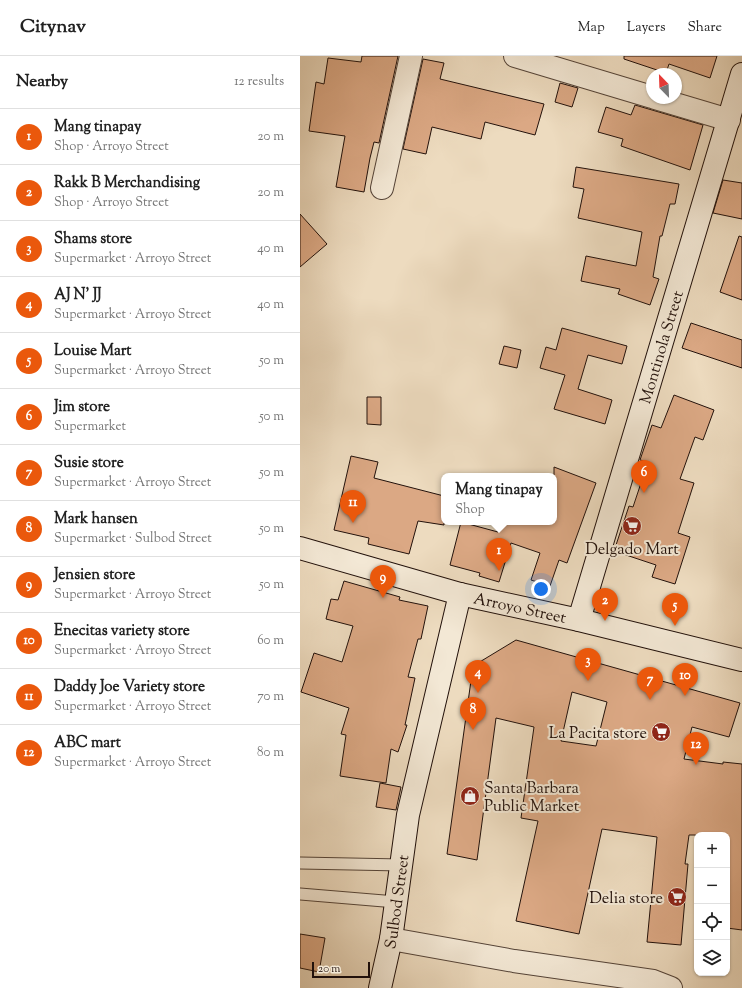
<!DOCTYPE html>
<meta charset="utf-8">
<style>
body{margin:0;font-family:"Sorts Mill Goudy",serif;background:#f2f2f2;color:#222}
.controls{position:absolute;right:12px;bottom:12px;display:grid;overflow:hidden;border-radius:8px;box-shadow:0 1px 3px #0004}
.controls button{width:36px;height:36px;display:grid;place-items:center;padding:0;border:0;border-bottom:1px solid #e0e0e0;background:#fff;color:#222;font:20px sans-serif}
.compass{position:absolute;left:346px;top:12px;width:36px;height:36px;border-radius:50%;background:#fff;box-shadow:0 1px 3px #0004;rotate:337deg}
.scale{position:absolute;left:12px;bottom:10px;width:58px;box-sizing:border-box;padding-left:4px;border:2px solid #22110b;border-top:0;font-size:11px;line-height:14px;white-space:nowrap;color:#22110b;-webkit-text-stroke:3px #f3e8d5;paint-order:stroke}
.you{position:absolute;left:241px;top:533px;width:14px;height:14px;margin:-10px;border:3px solid #fff;border-radius:50%;background:#1a73e8;box-shadow:0 0 0 6px #1a73e833}
.badge{display:grid;place-items:center;width:26px;height:26px;border-radius:50%;background:#ea580c;color:#fff;font-size:13px;font-weight:700}
.pin{position:absolute;translate:-50% -33px;filter:drop-shadow(0 1px 2px #0008)}
.pin::after{content:'';position:absolute;top:21px;width:14px;height:12px;background:inherit;clip-path:polygon(0 0,100% 0,50% 100%)}
.popup{position:absolute;left:141px;top:417px;width:116px;height:52px;box-sizing:border-box;display:grid;place-content:center;border-radius:8px;background:#fff;filter:drop-shadow(0 1px 3px #0005);font-size:13px;white-space:nowrap;color:#767676}
.popup b{font-size:15px;color:#222}
.popup::after{content:'';position:absolute;left:50%;top:100%;margin-left:-8px;border:8px solid transparent;border-top-color:#fff}
.list{margin:0;padding:0;list-style:none}
h2{display:flex;justify-content:space-between;align-items:center;height:52px;margin:0;padding:0 16px;font-size:17px}
h2 small{font-size:13px;font-weight:400;color:#767676}
.list li{display:grid;grid-template-columns:26px 1fr auto;gap:12px;align-items:center;box-sizing:border-box;height:56px;padding:0 16px;border-top:1px solid #e0e0e0}
.list b{display:block;font-size:15px;white-space:nowrap}
.list p{margin:0;font-size:13px;white-space:nowrap;color:#767676}
.list em{font-size:13px;font-style:normal;color:#767676}
.icon{flex:none;width:22px;height:22px;fill:none;stroke:currentColor;stroke-width:2;stroke-linecap:round;stroke-linejoin:round}
.map{position:relative;flex:none;width:442px;height:932px;overflow:hidden}
header{display:flex;align-items:center;gap:24px;box-sizing:border-box;height:56px;padding:0 20px;background:#fff;border-bottom:1px solid #e0e0e0}
header strong{font-size:19px}
nav{display:flex;gap:22px;margin-inline-start:auto;font-size:14px}
main{display:flex}
aside{flex:1;background:#fff}
.map>svg:first-child{display:block}
.building{fill:#dba884;stroke:#22110b;fill-rule:evenodd}
.lines{fill:none;stroke-linecap:round;stroke-linejoin:round}
.lane-casing{stroke:#554438;stroke-width:13}
.street-casing{stroke:#554438;stroke-width:24}
.secondary-casing{stroke:#22110b;stroke-width:24}
.lane{stroke:#f3e8d5;stroke-width:11}
.street{stroke:#f3e8d5;stroke-width:22}
.secondary{stroke:#f3e8d5;stroke-width:22}
.labels{text-anchor:middle;stroke-width:4;stroke-linejoin:round;paint-order:stroke}
.street-label{font-size:16px;fill:#22110b;stroke:#f3e8d5}
.poi-label{font-size:16px;fill:#22110b;stroke:#f3e8d5;text-anchor:end}
</style>
<header>
<strong>Citynav</strong>
<nav><a>Map</a><a>Layers</a><a>Share</a></nav>
</header>
<main>
<aside>
<h2>Nearby<small>12 results</small></h2>
<ul class="list">
<li><span class="badge">1</span><div><b>Mang tinapay</b><p>Shop · Arroyo Street</p></div><em>20 m</em></li>
<li><span class="badge">2</span><div><b>Rakk B Merchandising</b><p>Shop · Arroyo Street</p></div><em>20 m</em></li>
<li><span class="badge">3</span><div><b>Shams store</b><p>Supermarket · Arroyo Street</p></div><em>40 m</em></li>
<li><span class="badge">4</span><div><b>AJ N' JJ</b><p>Supermarket · Arroyo Street</p></div><em>40 m</em></li>
<li><span class="badge">5</span><div><b>Louise Mart</b><p>Supermarket · Arroyo Street</p></div><em>50 m</em></li>
<li><span class="badge">6</span><div><b>Jim store</b><p>Supermarket</p></div><em>50 m</em></li>
<li><span class="badge">7</span><div><b>Susie store</b><p>Supermarket · Arroyo Street</p></div><em>50 m</em></li>
<li><span class="badge">8</span><div><b>Mark hansen</b><p>Supermarket · Sulbod Street</p></div><em>50 m</em></li>
<li><span class="badge">9</span><div><b>Jensien store</b><p>Supermarket · Arroyo Street</p></div><em>50 m</em></li>
<li><span class="badge">10</span><div><b>Enecitas variety store</b><p>Supermarket · Arroyo Street</p></div><em>60 m</em></li>
<li><span class="badge">11</span><div><b>Daddy Joe Variety store</b><p>Supermarket · Arroyo Street</p></div><em>70 m</em></li>
<li><span class="badge">12</span><div><b>ABC mart</b><p>Supermarket · Arroyo Street</p></div><em>80 m</em></li>
</ul>
</aside>
<div class="map">
<svg width="442" height="932" viewBox="0 0 442 932">
<rect width="100%" height="100%" fill="#eddbbf"/>
<filter id="stains"><feTurbulence type="fractalNoise" baseFrequency=".005" numOctaves="4"/><feColorMatrix values="0 0 0 0 .2 0 0 0 0 .09 0 0 0 0 .02 0 0 0 .5 -.17"/></filter>
<radialGradient id="worn" r=".72"><stop offset=".6" stop-color="#630" stop-opacity="0"/><stop offset="1" stop-color="#630" stop-opacity=".3"/></radialGradient>
<path class="building" d="M 62,0 L 98,0 L 79,87 L 74,86 L 70,102 L 64,136 L 36,131 L 45,80 L 9,75 L 16,26 L 24,28 L 28,2 L 61,6 Z
M 324,0 L 417,0 L 410,22 L 369,8 L 366,17 L 324,3 Z
M 123,3 L 144,7 L 140,23 L 244,48 L 235,79 L 185,66 L 181,83 L 132,71 L 126,98 L 103,93 Z
M 260,27 L 278,32 L 272,51 L 255,46 Z
M 335,49 L 403,69 L 390,114 L 321,90 L 323,83 L 298,76 L 306,51 L 331,59 Z
M 276,111 L 379,128 L 375,148 L 370,148 L 362,180 L 360,180 L 353,221 L 359,223 L 350,249 L 318,238 L 320,233 L 281,225 L 286,200 L 336,210 L 342,176 L 278,162 L 284,133 L 273,131 Z
M 423,124 L 442,127 L 442,163 L 413,157 Z
M 0,158 L 27,188 L 0,211 Z
M 439,180 L 442,181 L 442,244 L 420,236 Z
M 391,267 L 442,284 L 442,312 L 382,292 Z
M 262,272 L 327,290 L 322,308 L 288,299 L 278,333 L 312,344 L 305,368 L 254,353 L 265,319 L 240,312 L 246,291 L 256,294 Z
M 204,290 L 221,294 L 217,312 L 199,308 Z
M 374,339 L 414,354 L 403,384 L 395,381 L 380,423 L 394,427 L 378,477 L 390,481 L 375,528 L 352,521 L 356,509 L 314,495 L 329,450 L 333,451 L 348,406 L 340,404 L 352,369 L 361,372 Z
M 67,341 L 81,341 L 81,369 L 67,368 Z
M 51,400 L 78,406 L 74,422 L 144,440 L 144,469 L 118,465 L 109,498 L 68,488 L 69,482 L 34,474 Z
M 254,411 L 296,427 L 267,507 L 259,504 L 250,530 L 231,524 L 240,497 L 211,487 L 199,526 L 179,520 L 180,517 L 150,509 L 161,466 L 198,476 L 202,466 L 254,466 Z
M 44,525 L 100,541 L 99,544 L 128,550 L 121,583 L 118,583 L 108,621 L 115,622 L 105,669 L 107,669 L 98,696 L 91,693 L 86,727 L 40,720 L 46,679 L 41,678 L 49,652 L 1,636 L 14,597 L 42,606 L 53,570 L 26,563 L 31,543 L 38,544 Z
M 216,584 L 440,647 L 429,681 L 392,671 L 384,703 L 423,708 L 423,706 L 442,708 L 442,874 L 427,872 L 427,779 L 389,779 L 385,808 L 388,808 L 381,889 L 347,886 L 357,781 L 302,773 L 279,878 L 216,865 L 238,765 L 221,762 L 234,671 L 196,662 L 177,804 L 147,798 L 173,610 ZM 272,636 L 307,646 L 296,690 L 261,685 Z
M 80,727 L 101,731 L 96,754 L 76,751 Z
M 0,878 L 25,882 L 19,916 L 0,912 Z"/>
<g class="lines">
<defs>
<path id="lane" d="M 0,807 L 102,809
M 0,838 L 96,846"/>
<path id="street" d="M 215,0 L 352,41
M 355,42 L 429,64
M 82,132 L 111,0
M 91,883 L 214,905 L 353,925 L 371,932"/>
<g id="secondary">
<path id="s1" d="M 0,492 L 160,538 L 279,564 L 442,604"/>
<path id="s2" d="M 279,564 L 442,18"/>
<path id="s3" d="M 80,932 L 91,883 L 108,759 L 160,538"/>
</g>
</defs>
<use href="#lane" class="lane-casing"/>
<use href="#street" class="street-casing"/>
<use href="#secondary" class="secondary-casing"/>
<use href="#lane" class="lane"/>
<use href="#street" class="street"/>
<use href="#secondary" class="secondary"/>
</g>
<defs>
<symbol id="supermarket-disc" viewBox="-11 -11 22 22"><circle r="9.5" fill="#8f2418" stroke="#f3e8d5"/><path d="M-6-5.5h2.5l.6 2H6L4.5 2H-2.5L-4.4-4H-6ZM-1.5 3.2a1.3 1.3 0 1 0 .1 0ZM3 3.2a1.3 1.3 0 1 0 .1 0Z" fill="#fff"/></symbol>
<symbol id="shop-disc" viewBox="-11 -11 22 22"><circle r="9.5" fill="#8f2418" stroke="#f3e8d5"/><path d="M-5-2.5h2.3a2.7 3.5 0 0 1 5.4 0H5L5.5 6h-11ZM-1.5-2.5h3a1.5 2.3 0 0 0-3 0Z" fill="#fff"/></symbol>
</defs>
<g fill-rule="evenodd">
<use href="#supermarket-disc" x="321" y="459" width="22" height="22"/>
<use href="#supermarket-disc" x="350" y="665" width="22" height="22"/>
<use href="#shop-disc" x="159" y="729" width="22" height="22"/>
<use href="#supermarket-disc" x="366" y="830" width="22" height="22"/>
</g>
<g class="labels">
<g class="street-label">
<text dy="6" stroke="none"><textPath href="#s2" startOffset="285">Montinola Street</textPath></text>
<text dy="6" stroke="none"><textPath href="#s1" startOffset="228">Arroyo Street</textPath></text>
<text dy="6" stroke="none"><textPath href="#s3" startOffset="88">Sulbod Street</textPath></text>
</g>
<g class="poi-label">
<text x="332" y="498" text-anchor="middle">Delgado Mart</text>
<text x="347" y="682">La Pacita store</text>
<text x="184" y="737" text-anchor="start">Santa Barbara<tspan x="184" dy="18">Public Market</tspan></text>
<text x="363" y="847">Delia store</text>
</g>
</g>
<rect width="100%" height="100%" filter="url(#stains)"/>
<rect width="100%" height="100%" fill="url(#worn)"/>
</svg>
<div class="controls">
<button>+</button>
<button>−</button>
<button><svg class="icon" aria-label="locate" viewBox="0 0 24 24"><circle cx="12" cy="12" r="6"/><path d="M12 2v4M12 18v4M2 12h4M18 12h4"/></svg></button>
<button><svg class="icon" aria-label="layers" viewBox="0 0 24 24"><path d="M12 4l9 5-9 5-9-5zM3 14l9 5 9-5"/></svg></button>
</div>
<svg class="compass" viewBox="-18 -18 36 36"><path d="M0-13l5 13h-10z" fill="#e53935"/><path d="M0 13l5-13h-10z" fill="#767676"/></svg>
<div class="scale">20 m</div>
<div class="you"></div>
<div class="pin badge" style="left:199px;top:515px">1</div>
<div class="popup"><b>Mang tinapay</b>Shop</div>
<div class="pin badge" style="left:305px;top:565px">2</div>
<div class="pin badge" style="left:288px;top:625px">3</div>
<div class="pin badge" style="left:178px;top:637px">4</div>
<div class="pin badge" style="left:375px;top:570px">5</div>
<div class="pin badge" style="left:344px;top:437px">6</div>
<div class="pin badge" style="left:350px;top:644px">7</div>
<div class="pin badge" style="left:173px;top:674px">8</div>
<div class="pin badge" style="left:83px;top:542px">9</div>
<div class="pin badge" style="left:385px;top:640px">10</div>
<div class="pin badge" style="left:53px;top:467px">11</div>
<div class="pin badge" style="left:396px;top:709px">12</div>
</div>
</main>
